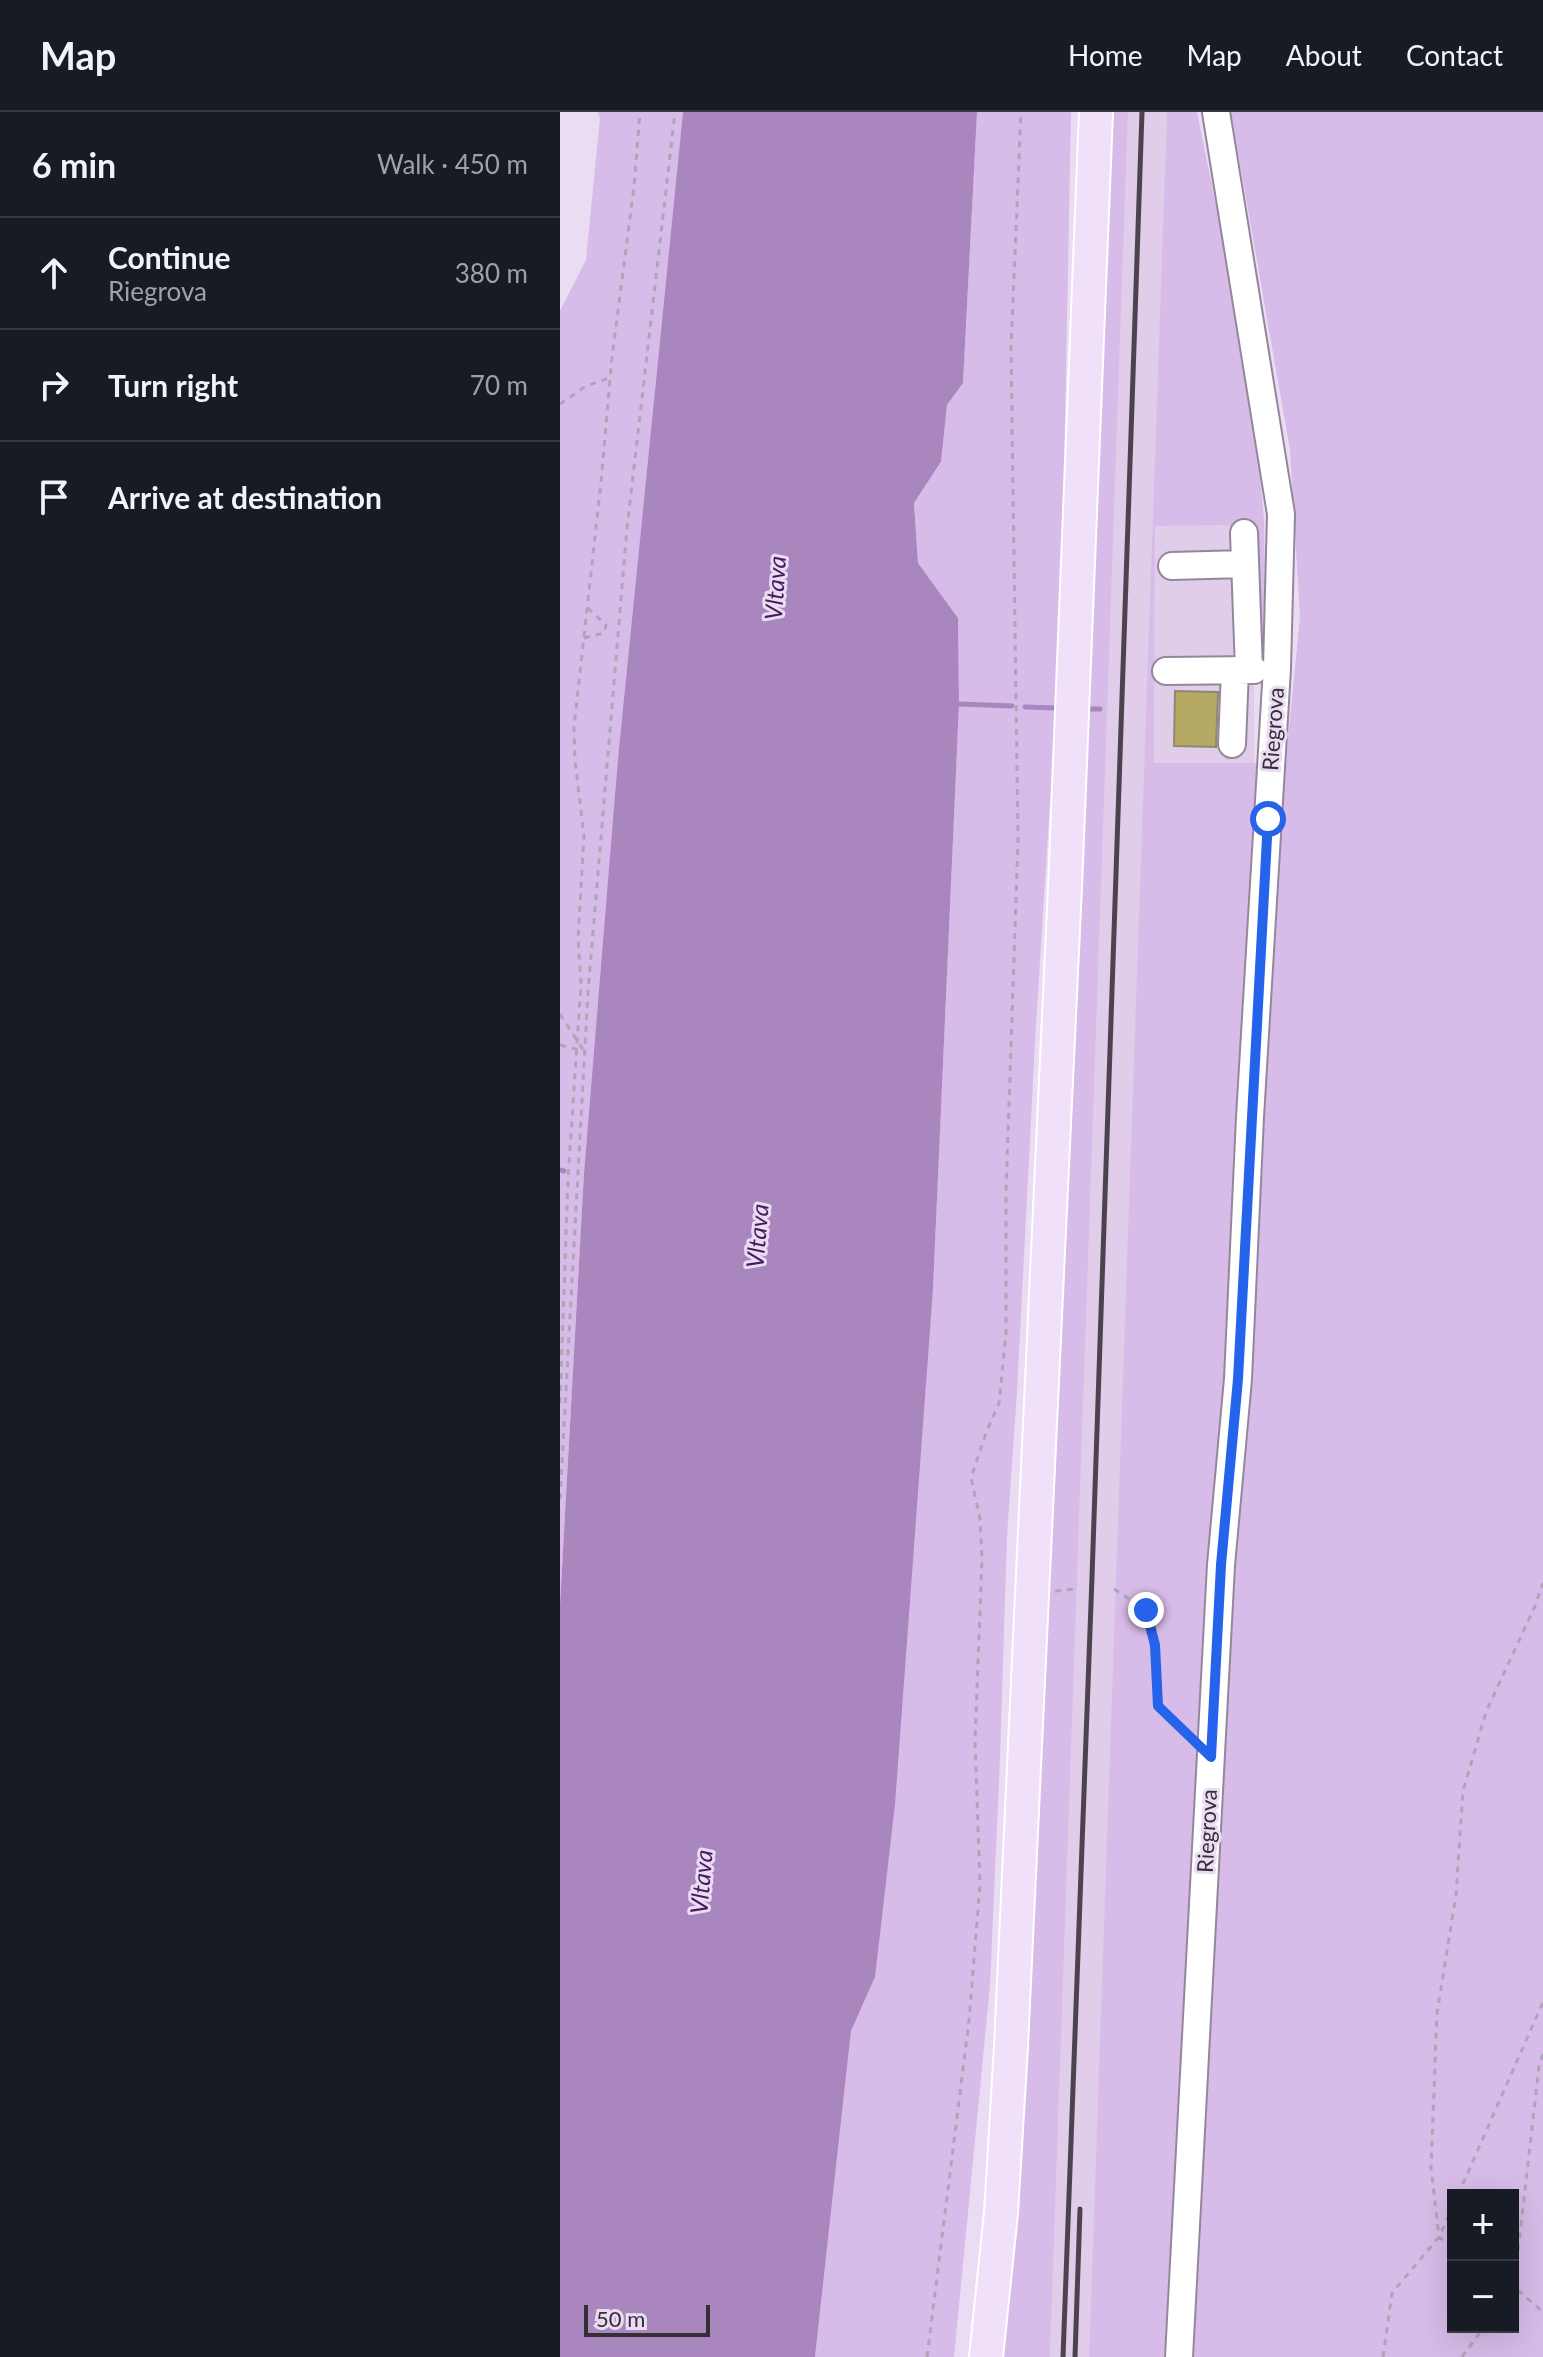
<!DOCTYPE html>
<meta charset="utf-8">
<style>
body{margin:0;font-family:Lato,sans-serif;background:#20242c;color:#f1f3f6}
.controls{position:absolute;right:24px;bottom:24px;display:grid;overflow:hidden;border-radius:0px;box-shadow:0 8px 32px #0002}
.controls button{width:72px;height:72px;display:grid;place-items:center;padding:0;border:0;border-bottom:2px solid #363941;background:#171b24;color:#f1f3f6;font:40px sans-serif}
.scale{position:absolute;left:24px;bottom:20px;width:126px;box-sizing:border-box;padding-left:8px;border:4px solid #342f37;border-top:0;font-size:22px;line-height:28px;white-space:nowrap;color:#342f37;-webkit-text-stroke:6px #eadcf2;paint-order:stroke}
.stop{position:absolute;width:24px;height:24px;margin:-18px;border:6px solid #2563eb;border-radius:50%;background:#fff}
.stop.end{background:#2563eb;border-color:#fff;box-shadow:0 2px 8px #0008}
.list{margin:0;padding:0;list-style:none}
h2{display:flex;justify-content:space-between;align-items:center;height:104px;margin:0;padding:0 32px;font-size:34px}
h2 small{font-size:26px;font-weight:400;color:#9ea1a6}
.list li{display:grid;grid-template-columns:52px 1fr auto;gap:24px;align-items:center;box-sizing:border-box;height:112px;padding:0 32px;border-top:2px solid #363941}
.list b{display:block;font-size:30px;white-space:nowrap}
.list p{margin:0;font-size:26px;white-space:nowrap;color:#9ea1a6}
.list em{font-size:26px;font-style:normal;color:#9ea1a6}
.icon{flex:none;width:44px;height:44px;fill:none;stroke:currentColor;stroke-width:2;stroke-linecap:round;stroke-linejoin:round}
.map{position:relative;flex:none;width:983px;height:2245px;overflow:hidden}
header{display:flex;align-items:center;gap:48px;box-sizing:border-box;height:112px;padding:0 40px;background:#171b24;border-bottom:2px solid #363941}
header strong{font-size:38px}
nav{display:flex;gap:44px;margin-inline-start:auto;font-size:28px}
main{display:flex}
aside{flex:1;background:#171b24}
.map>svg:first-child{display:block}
.built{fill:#dfcdea}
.green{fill:#d7bbe8;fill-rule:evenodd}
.water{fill:#aa86be}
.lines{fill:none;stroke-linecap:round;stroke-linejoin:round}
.stream{stroke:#aa86be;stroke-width:5}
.building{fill:#b6a964;stroke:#8d8972;stroke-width:2}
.minor-casing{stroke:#94879c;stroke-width:30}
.major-casing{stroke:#fff;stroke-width:36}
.path{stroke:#b0a5b7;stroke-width:3;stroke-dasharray:6 6;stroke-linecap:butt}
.minor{stroke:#fff;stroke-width:26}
.major{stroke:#f0e0fa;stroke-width:32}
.rail{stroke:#4b444e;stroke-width:5}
.route{stroke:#2563eb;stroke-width:10}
.labels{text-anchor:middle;stroke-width:6;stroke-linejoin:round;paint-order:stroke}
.street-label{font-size:22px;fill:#342f37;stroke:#eadcf2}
.water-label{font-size:24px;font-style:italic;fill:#46185c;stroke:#eadcf2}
</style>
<header>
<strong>Map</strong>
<nav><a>Home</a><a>Map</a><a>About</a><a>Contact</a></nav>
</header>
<main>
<aside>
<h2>6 min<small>Walk · 450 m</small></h2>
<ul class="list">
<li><svg class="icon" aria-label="ahead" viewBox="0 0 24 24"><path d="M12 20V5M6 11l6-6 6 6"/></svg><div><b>Continue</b><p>Riegrova</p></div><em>380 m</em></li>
<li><svg class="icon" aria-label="right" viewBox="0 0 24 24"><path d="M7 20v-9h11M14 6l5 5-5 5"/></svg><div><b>Turn right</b></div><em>70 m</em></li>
<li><svg class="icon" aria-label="arrive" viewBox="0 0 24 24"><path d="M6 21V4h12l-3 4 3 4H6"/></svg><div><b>Arrive at destination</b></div></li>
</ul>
</aside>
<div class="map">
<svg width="983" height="2245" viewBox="0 0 983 2245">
<rect width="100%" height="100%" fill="#eadcf2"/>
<path class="built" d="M 568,0 L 607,0 L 575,944 L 529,2245 L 490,2245 Z
M 690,413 L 694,558 L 694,651 L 594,652 L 595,414 Z"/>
<path class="green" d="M 38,0 L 123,0 L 58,646 L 24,1061 L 0,1492 L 0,199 L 26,148 L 40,6 Z
M 417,0 L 511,0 L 502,467 L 496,596 L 476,912 L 457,1279 L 447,1424 L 440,1645 L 430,1873 L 394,2245 L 255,2245 L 291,1919 L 315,1865 L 373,1177 L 399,592 L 398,506 L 358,451 L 354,391 L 381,351 L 387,293 L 403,271 Z
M 550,0 L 568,0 L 490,2245 L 441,2245 L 465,1957 Z
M 607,0 L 637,0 L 691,265 L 704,408 L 706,547 L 694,548 L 690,413 L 595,414 L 594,651 L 694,651 L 704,649 L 638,1762 L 622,1930 L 604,2245 L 529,2245 Z
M 671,0 L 983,0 L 983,2245 L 634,2245 L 660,1657 L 687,1261 L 721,700 L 740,504 L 730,338 ZM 893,2083 L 953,2083 L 953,2215 L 893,2215 Z"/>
<path class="water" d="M 123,0 L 417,0 L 403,271 L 387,293 L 381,350 L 354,391 L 358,451 L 398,506 L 399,592 L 373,1177 L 335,1692 L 315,1865 L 291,1919 L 255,2245 L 0,2245 L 0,1492 L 24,1061 L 58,646 Z"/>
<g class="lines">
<path class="stream" d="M 399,592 L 452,594
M 465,595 L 496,596
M 532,597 L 540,597
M 0,1058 L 4,1059"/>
</g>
<path class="building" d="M 615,579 L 658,580 L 656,635 L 614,634 Z"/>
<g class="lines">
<defs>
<path id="minor" d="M 684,421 L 689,558
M 612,454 L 684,452
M 606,559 L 694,558
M 672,632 L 675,558
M 619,2245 L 661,1453 L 678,1267 L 690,1005 L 717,556 L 721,402 L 656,0"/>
<path id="major" d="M 426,2245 L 441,2101 L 451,1934 L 505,775 L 536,0"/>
</defs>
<use href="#minor" class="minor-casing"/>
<use href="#major" class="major-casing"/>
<path class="path" d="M 0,292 L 26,274 L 49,266
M 24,526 L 44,521 L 46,513 L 27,495
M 0,902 L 24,939
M 0,933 L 24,939
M 0,1291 L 8,1067 L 21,871 L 18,826 L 24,725 L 15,648 L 14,615 L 41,370 L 52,245 L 74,75 L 80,0
M 0,1387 L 28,880 L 67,416 L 115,0
M 554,1477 L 586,1498 L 595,1533 L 598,1594 L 630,1625
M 495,1479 L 516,1477
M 983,1942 L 979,1954 L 954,2175 L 983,2200
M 898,2083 L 983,1890
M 893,2135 L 879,2125 L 871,2056 L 877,1901 L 896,1783 L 903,1679 L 926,1600 L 975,1494 L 983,1471
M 367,2245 L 409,1909 L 420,1772 L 415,1629 L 422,1447 L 420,1406 L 411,1366 L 426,1321 L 439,1291 L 446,1222 L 446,1081 L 458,728 L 451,235 L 461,0
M 823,2245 L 832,2181 L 879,2125 L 893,2094
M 902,2245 L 924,2215"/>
<use href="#minor" class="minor"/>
<use href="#major" class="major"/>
<path class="rail" d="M 503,2245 L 532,1465 L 582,0
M 515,2245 L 520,2097"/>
</g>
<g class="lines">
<path class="route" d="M 586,1498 L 595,1533 L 598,1594 L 651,1645 L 661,1453 L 678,1267 L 708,707"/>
</g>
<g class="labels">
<g class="street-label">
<text transform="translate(713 617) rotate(-86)" y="8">Riegrova</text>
<text transform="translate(647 1719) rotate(-87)" y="8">Riegrova</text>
</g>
<g class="water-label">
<text transform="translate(216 476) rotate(-86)" y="8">Vltava</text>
<text transform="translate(198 1124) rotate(-85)" y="8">Vltava</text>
<text transform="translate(142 1770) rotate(-85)" y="8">Vltava</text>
</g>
</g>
</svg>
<div class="controls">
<button>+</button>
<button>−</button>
</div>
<div class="scale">50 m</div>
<div class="stop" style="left:708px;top:707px"></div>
<div class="stop end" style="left:586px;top:1498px"></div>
</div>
</main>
